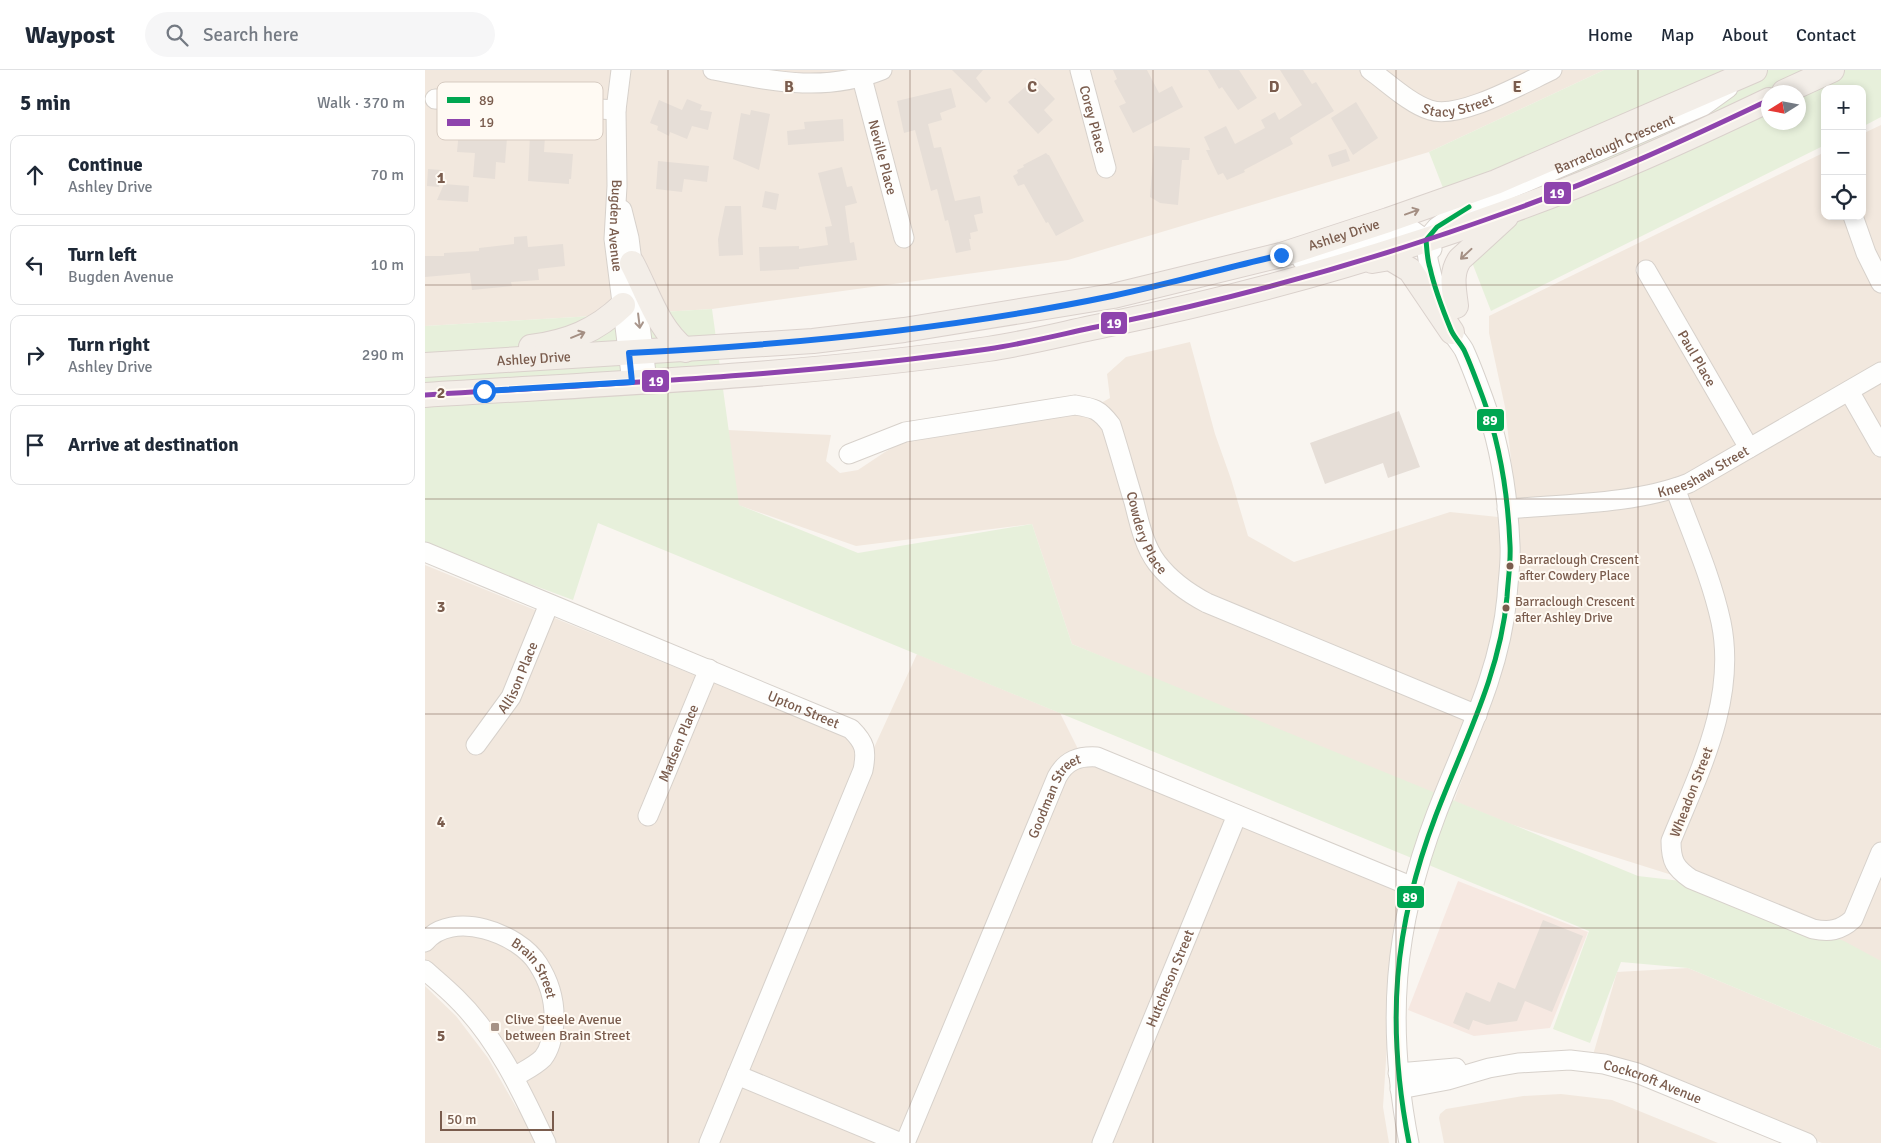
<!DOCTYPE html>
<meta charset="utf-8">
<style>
body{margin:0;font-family:Signika,sans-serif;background:#f6f6f7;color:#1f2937}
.controls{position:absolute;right:15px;top:15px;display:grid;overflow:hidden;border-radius:10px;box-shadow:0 2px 8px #0003}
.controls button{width:45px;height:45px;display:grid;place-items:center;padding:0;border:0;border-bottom:1px solid #e0e1e3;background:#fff;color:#1f2937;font:25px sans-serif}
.compass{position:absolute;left:1336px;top:15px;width:45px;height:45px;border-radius:50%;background:#fff;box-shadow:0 2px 8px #0003;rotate:259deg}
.scale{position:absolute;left:15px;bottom:12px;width:114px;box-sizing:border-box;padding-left:5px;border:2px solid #7a5c4d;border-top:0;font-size:14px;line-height:18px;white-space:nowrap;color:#7a5c4d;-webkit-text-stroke:4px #fffaf3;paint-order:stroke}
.stop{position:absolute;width:15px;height:15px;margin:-11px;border:4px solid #1a73e8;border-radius:50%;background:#fff}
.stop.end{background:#1a73e8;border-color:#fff;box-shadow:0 1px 5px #0008}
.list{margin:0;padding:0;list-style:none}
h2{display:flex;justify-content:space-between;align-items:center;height:65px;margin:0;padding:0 20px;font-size:21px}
h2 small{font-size:16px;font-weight:400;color:#747a83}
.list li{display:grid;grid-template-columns:32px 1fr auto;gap:15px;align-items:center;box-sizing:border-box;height:80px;margin:0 10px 10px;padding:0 10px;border:1px solid #e0e1e3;border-radius:10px}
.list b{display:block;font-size:19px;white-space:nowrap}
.list p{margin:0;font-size:16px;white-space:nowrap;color:#747a83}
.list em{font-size:16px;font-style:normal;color:#747a83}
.icon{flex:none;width:28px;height:28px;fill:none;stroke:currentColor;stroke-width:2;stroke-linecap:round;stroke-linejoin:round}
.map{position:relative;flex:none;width:1456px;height:1073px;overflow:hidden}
header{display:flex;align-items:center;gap:30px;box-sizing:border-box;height:70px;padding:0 25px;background:#fff;border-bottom:1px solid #e0e1e3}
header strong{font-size:24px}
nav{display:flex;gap:28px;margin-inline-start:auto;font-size:18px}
.search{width:350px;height:45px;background:#f6f6f7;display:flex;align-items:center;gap:12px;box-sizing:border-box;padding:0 18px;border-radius:28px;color:#747a83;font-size:19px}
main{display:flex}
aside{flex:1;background:#fff}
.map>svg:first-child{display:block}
.residential{fill:#f2e8de}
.commercial{fill:#f6e8e1}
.green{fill:#e7f0db;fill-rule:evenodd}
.building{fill:#e6ded7}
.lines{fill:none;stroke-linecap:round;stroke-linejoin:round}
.minor-casing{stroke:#d7d1cb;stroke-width:21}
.major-casing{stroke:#dad1cc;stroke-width:26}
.minor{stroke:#fefefd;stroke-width:19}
.major{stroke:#f3eee8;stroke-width:24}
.bus-1-casing{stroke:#fffaf3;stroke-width:9}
.bus-2-casing{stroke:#fffaf3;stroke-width:9}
.bus-1{stroke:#00a651;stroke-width:5}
.bus-2{stroke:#8e44ad;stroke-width:5}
.oneway{stroke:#a48f83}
.oneway2{stroke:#a8958b}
.route{stroke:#1a73e8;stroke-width:6}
.grid{fill:none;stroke:#7a5c4d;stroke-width:1;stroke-opacity:0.55}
.bus-dot{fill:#7a5c4d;stroke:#fffaf3;stroke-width:2}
.poi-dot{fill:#a69286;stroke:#fffaf3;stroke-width:2}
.labels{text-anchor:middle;stroke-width:4;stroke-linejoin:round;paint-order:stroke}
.bus-label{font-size:13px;fill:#7a5c4d;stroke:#fffaf3;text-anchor:start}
.street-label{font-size:14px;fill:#7a5c4d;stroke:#fffaf3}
.poi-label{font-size:14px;fill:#7a5c4d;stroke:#fffaf3;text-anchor:start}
.key{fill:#fffaf3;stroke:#d7cbc1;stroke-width:1}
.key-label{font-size:14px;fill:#7a5c4d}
.grid-label{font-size:16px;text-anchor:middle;font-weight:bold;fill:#7a5c4d;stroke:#fffaf3;stroke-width:4;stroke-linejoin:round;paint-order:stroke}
.line-badge{stroke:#fffaf3;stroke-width:2}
.badge-label{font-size:14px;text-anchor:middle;font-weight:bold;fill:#fff}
</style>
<header>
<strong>Waypost</strong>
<div class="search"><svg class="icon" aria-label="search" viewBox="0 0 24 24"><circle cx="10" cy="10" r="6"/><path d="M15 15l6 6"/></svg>Search here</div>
<nav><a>Home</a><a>Map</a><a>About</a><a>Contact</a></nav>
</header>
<main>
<aside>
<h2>5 min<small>Walk · 370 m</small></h2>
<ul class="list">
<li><svg class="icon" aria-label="ahead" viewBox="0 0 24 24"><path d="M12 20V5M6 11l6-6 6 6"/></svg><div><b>Continue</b><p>Ashley Drive</p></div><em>70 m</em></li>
<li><svg class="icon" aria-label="left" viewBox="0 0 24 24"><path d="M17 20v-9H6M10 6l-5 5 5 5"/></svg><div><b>Turn left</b><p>Bugden Avenue</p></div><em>10 m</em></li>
<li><svg class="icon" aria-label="right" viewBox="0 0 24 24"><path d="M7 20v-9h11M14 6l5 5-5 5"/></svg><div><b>Turn right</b><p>Ashley Drive</p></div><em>290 m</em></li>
<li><svg class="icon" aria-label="arrive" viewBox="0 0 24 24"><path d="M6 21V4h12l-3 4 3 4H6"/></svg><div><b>Arrive at destination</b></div></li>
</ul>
</aside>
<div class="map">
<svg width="1456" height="1073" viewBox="0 0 1456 1073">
<rect width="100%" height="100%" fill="#f9f5f0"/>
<path class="residential" d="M 0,0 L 1179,0 L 1004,82 L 643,190 L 287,239 L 0,256 Z
M 1456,55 L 1456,894 L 1282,816 L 1085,754 L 1029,731 L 1080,592 L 1091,540 L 1094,459 L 1080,337 L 1064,263 L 1064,246 L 1400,82 L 1400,146 L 1437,146 L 1437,64 Z
M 765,272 L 790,364 L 806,409 L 823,466 L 869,492 L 1025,442 L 1083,448 L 1075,571 L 1017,731 L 647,574 L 607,454 L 431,476 L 313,435 L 303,360 L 406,365 L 401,391 L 415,403 L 433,400 L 460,382 L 491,364 L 656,344 L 685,328 L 682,304 L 701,287 Z
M 0,495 L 421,667 L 431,681 L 429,704 L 282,1073 L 131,1073 L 120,1050 L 0,890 Z
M 492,584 L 635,643 L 657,687 L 977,813 L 966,880 L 963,959 L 958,1037 L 964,1073 L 294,1073 L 447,682 Z
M 1263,898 L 1456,979 L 1456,1073 L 1397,1073 L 1168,985 L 1192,902 Z
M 0,916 L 31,946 L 63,988 L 91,1037 L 120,1073 L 0,1073 Z
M 1136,1024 L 1187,1030 L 1293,1073 L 1019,1073 L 1014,1048 L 1015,1044 L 1021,1039 L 1098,1026 Z"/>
<path class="commercial" d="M 1033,811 L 1163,862 L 1125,958 L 1049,966 L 983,940 Z"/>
<path class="green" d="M 1179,0 L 1456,0 L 1456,47 L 1437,57 L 1437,19 L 1400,19 L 1400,75 L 1066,241 L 1004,82 ZM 1344,22 L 1374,22 L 1374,52 L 1344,52 Z
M 287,239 L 314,435 L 433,483 L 607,454 L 647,574 L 1213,806 L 1256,811 L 1419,871 L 1456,891 L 1456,979 L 1263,898 L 1196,892 L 1165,973 L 1128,959 L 1164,861 L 173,453 L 148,530 L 0,475 L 0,256 Z"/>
<path class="building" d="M 527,0 L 558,0 L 551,8 L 566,28 L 561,33 Z
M 688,0 L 722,0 L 734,23 L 747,16 L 758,37 L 708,63 L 694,36 L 701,33 L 689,11 L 692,9 Z
M 783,0 L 814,0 L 832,28 L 813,40 L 797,17 L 794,19 Z
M 855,0 L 878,0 L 887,14 L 891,12 L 909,41 L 865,68 L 868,74 L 819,100 L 820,102 L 802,110 L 798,103 L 793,105 L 781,80 L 785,80 L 779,67 L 801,56 L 810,74 L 840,58 L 836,50 L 850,42 L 854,50 L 877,35 Z
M 610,8 L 630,29 L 619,40 L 628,50 L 613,64 L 583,32 Z
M 526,18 L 531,37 L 515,43 L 517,50 L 503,54 L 509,78 L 516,77 L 530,131 L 555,126 L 558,143 L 549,145 L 553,161 L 545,163 L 546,169 L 544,169 L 546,180 L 531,183 L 523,150 L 520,151 L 512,119 L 506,121 L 490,60 L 479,63 L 472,31 Z
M 262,29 L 277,35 L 275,40 L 287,42 L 283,60 L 267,56 L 262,69 L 245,62 L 244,66 L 232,60 L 233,56 L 225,53 L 234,30 L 257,40 Z
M 931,32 L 953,68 L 928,85 L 906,48 Z
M 326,40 L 345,44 L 334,100 L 308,89 L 316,43 L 325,45 Z
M 418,49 L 419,71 L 363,75 L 362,61 L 380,59 L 379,52 Z
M 34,61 L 73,64 L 72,67 L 82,68 L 80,93 L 71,92 L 70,109 L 48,107 L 50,83 L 32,82 Z
M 105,64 L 120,65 L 119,82 L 148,84 L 146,109 L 144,109 L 144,114 L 103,111 Z
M 729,76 L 765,78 L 764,90 L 757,90 L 753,135 L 735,133 L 725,127 Z
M 921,79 L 925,91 L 907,97 L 903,85 Z
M 621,83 L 623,85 L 624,85 L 659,151 L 631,166 L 623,152 L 621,153 L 599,114 L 593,116 L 588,106 L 593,103 L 592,100 L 599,97 L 598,95 Z
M 233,91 L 284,96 L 282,112 L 259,109 L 257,122 L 231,119 Z
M 417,97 L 422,117 L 427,116 L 432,133 L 420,136 L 425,173 L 429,172 L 432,190 L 374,197 L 374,199 L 335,201 L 334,177 L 374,176 L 374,179 L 403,175 L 400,157 L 407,156 L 393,103 Z
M 3,99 L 16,100 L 14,117 L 2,116 Z
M 19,114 L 44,116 L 43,132 L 12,130 Z
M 340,121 L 354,124 L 351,140 L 337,137 Z
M 300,136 L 316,136 L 318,185 L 294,186 L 293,169 Z
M 102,166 L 103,177 L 138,174 L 140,196 L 113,199 L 114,210 L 86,212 L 87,216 L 47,220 L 45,203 L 0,207 L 0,186 L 19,186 L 19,183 L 54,181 L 54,178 L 89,174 L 89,167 Z
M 974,341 L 995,397 L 963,408 L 958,393 L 900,414 L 885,373 Z
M 1118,850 L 1158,866 L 1127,942 L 1100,931 L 1092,951 L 1062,955 L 1048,950 L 1044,960 L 1028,953 L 1041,922 L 1065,932 L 1073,912 L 1090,919 Z"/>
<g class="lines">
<defs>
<g id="minor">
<path id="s1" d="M 196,0 L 191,40 L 192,116 L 189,169 L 207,312"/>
<path d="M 288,0 C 347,11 399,23 457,0"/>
<path id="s2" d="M 655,0 L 681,98"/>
<path id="s3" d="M 945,0 C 962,12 985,34 1005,40 C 1034,50 1099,13 1127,0"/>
<path id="s4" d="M 437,8 L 479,168"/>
<path d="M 10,29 L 191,40"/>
<path d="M 197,140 L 204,168 L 222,311"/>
<path d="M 1428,146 L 1441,183 L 1456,213"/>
<path d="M 877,190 L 967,163 L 987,160 L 1001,170 L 1007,179"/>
<path id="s5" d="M 1221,200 L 1324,378"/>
<path d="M 1424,321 L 1456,377"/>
<path id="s6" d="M 424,384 L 480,362 L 650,335 C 669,338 674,339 686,355 C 694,380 701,406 709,432 C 714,452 719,476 732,493 C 745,510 763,523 782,533 L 1052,645"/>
<path d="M 1250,418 C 1266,462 1286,506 1296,552 C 1312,629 1274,702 1246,771 C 1246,791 1250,798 1266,809 L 1388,859 C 1404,862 1415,861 1428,849 L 1456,782"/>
<path id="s7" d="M 1082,439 C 1140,434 1211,434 1264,413 L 1456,302"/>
<path id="s8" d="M 0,482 L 426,659 C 440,673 442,680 438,700 L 284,1073"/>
<path id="s9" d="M 51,675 L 86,627 L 124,534"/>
<path id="s10" d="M 223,746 L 284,599"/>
<path id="s11" d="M 0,872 C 27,839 94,863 113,894 C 124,911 130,932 129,952 C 128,965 126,978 118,988 C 110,996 99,1001 89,1007"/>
<path d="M 0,900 C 10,909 21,918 31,928 C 72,968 97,1022 121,1073"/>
<path d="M 973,1003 L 1031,998"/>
<path d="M 312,1005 L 476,1073"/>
<path id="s12" d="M 975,1019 L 1023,1010 L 1064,998 L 1093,993 L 1145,990 L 1179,994 L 1212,1003 L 1382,1073"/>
<path id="s13" d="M 480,1073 L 632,707 C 641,690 654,686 672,687 L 988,817"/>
<path id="s14" d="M 677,1073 L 812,745"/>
<path id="s15" d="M 984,1073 C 961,955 968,858 1011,745 C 1038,674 1075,605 1082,527 C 1083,510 1086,492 1085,475 C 1083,427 1075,374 1058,328 C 1052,312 1046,295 1039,280 C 1035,273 1029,267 1026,260 C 1019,243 1009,216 1005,198 C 1002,189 1002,179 1001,170 L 1012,157 L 1038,139 L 1278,36 L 1303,18"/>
</g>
<g id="major">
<path d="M 1359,22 L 1407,0"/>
<path d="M 947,191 L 965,188 L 985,200 L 1027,262"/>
<path d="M 207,193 C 224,225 232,257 260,280"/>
<path d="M 1031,236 C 1029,219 1025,203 1035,189 L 1081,147"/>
<path d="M 106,277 C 143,272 171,261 198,235"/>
<path id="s16" d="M 0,295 L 388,271 L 479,260 L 688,226 L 856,185 L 963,150 L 1071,112 L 1330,0"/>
<path d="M 0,325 C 188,313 376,306 563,279 C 604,273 645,262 685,254 C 822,226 956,188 1088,140 C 1175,109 1260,70 1344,30"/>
</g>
</defs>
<use href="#minor" class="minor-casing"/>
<use href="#major" class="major-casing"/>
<use href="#minor" class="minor"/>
<use href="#major" class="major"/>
<defs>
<path id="bus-1" d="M 984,1073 C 961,955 968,858 1011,745 C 1038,674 1075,605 1082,527 C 1083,510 1086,492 1085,475 C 1083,427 1075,374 1058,328 C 1052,312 1046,295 1039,280 C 1035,273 1029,267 1026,260 C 1019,243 1009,216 1005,198 C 1002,189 1002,179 1001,170 L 1012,157 L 1044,137"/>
<path id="bus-2" d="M 0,325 C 188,313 376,306 563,279 C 604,273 645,262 685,254 C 822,226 956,188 1088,140 C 1175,109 1260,70 1344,30"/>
</defs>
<use href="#bus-1" class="bus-1-casing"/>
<use href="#bus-2" class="bus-2-casing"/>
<use href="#bus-1" class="bus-1"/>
<use href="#bus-2" class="bus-2"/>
</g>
<defs><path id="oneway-shaft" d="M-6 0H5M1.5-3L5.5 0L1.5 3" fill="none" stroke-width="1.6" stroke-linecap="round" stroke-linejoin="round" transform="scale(1.25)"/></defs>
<g class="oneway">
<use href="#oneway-shaft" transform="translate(987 142) rotate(-20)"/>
<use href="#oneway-shaft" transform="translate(1041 184) rotate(137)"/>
<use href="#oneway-shaft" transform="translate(153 265) rotate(-22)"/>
</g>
<use class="oneway2" href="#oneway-shaft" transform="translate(214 251) rotate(83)"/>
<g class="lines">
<path class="route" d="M 59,321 L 207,312 L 204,283 C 366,275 528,259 687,226 C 744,214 800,198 856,185"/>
</g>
<path class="grid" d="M 243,0 L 243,1073M 485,0 L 485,1073M 728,0 L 728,1073M 971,0 L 971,1073M 1213,0 L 1213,1073M 0,215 L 1456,215M 0,429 L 1456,429M 0,644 L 1456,644M 0,858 L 1456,858"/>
<g class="bus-dot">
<circle cx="1085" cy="496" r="4.5"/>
<circle cx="1081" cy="538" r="4.5"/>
</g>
<rect class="poi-dot" x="65" y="952" width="10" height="10" rx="2.5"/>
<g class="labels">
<g class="bus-label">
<text x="1094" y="494">Barraclough Crescent<tspan x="1094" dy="16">after Cowdery Place</tspan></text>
<text x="1090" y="536">Barraclough Crescent<tspan x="1090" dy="16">after Ashley Drive</tspan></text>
</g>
<g class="street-label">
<text dy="5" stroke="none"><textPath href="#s3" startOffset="101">Stacy Street</textPath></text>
<text dy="5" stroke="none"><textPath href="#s2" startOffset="51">Corey Place</textPath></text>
<text dy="5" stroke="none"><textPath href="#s15" startOffset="1149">Barraclough Crescent</textPath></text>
<text dy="5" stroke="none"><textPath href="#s4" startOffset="82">Neville Place</textPath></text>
<text dy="5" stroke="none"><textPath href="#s1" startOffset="156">Bugden Avenue</textPath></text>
<text dy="5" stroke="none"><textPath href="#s16" startOffset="931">Ashley Drive</textPath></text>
<text dy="5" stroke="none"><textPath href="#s16" startOffset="109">Ashley Drive</textPath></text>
<text dy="5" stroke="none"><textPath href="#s5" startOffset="102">Paul Place</textPath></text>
<text dy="5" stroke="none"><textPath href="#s7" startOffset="202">Kneeshaw Street</textPath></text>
<text dy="5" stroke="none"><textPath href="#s6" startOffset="389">Cowdery Place</textPath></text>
<text dy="5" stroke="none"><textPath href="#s9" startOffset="80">Allison Place</textPath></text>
<text dy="5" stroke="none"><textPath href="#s8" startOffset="410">Upton Street</textPath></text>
<text dy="5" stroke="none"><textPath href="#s10" startOffset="79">Madsen Place</textPath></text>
<text transform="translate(1266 722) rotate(-69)" y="5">Wheadon Street</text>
<text dy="5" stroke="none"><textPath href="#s13" startOffset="379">Goodman Street</textPath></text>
<text dy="5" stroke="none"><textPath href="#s11" startOffset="131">Brain Street</textPath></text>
<text dy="5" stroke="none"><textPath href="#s14" startOffset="178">Hutcheson Street</textPath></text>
<text dy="5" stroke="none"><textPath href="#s12" startOffset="259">Cockcroft Avenue</textPath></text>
</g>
<g class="poi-label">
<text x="80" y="954">Clive Steele Avenue<tspan x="80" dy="16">between Brain Street</tspan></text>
</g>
</g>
<rect x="12" y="12" width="166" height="58" rx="8" class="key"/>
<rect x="22" y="27" width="23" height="6" fill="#00a651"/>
<rect x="22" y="49" width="23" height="7" fill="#8e44ad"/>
<g class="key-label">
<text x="54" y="35">89</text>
<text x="54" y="57">19</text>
</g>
<g class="grid-label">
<text x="364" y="22">B</text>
<text x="607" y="22">C</text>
<text x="849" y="22">D</text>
<text x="1092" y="22">E</text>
<text x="16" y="113">1</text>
<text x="16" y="328">2</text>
<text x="16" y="542">3</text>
<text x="16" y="757">4</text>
<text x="16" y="971">5</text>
</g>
<g class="line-badge">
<rect x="1118" y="111" width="29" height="24" rx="5" fill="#8e44ad"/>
<rect x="675" y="241" width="28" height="24" rx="5" fill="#8e44ad"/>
<rect x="216" y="299" width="29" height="24" rx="5" fill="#8e44ad"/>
<rect x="1051" y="338" width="29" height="24" rx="5" fill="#00a651"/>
<rect x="971" y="815" width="29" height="24" rx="5" fill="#00a651"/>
</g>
<g class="badge-label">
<text x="1132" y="128">19</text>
<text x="689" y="258">19</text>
<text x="231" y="316">19</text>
<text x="1065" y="355">89</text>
<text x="985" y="832">89</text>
</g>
</svg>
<div class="controls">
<button>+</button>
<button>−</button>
<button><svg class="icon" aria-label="locate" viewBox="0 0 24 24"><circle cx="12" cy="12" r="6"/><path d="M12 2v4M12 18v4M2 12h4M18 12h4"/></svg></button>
</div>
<svg class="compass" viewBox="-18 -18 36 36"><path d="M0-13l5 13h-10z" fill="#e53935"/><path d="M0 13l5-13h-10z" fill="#747a83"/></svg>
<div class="scale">50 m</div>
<div class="stop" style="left:59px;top:321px"></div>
<div class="stop end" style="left:856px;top:185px"></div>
</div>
</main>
